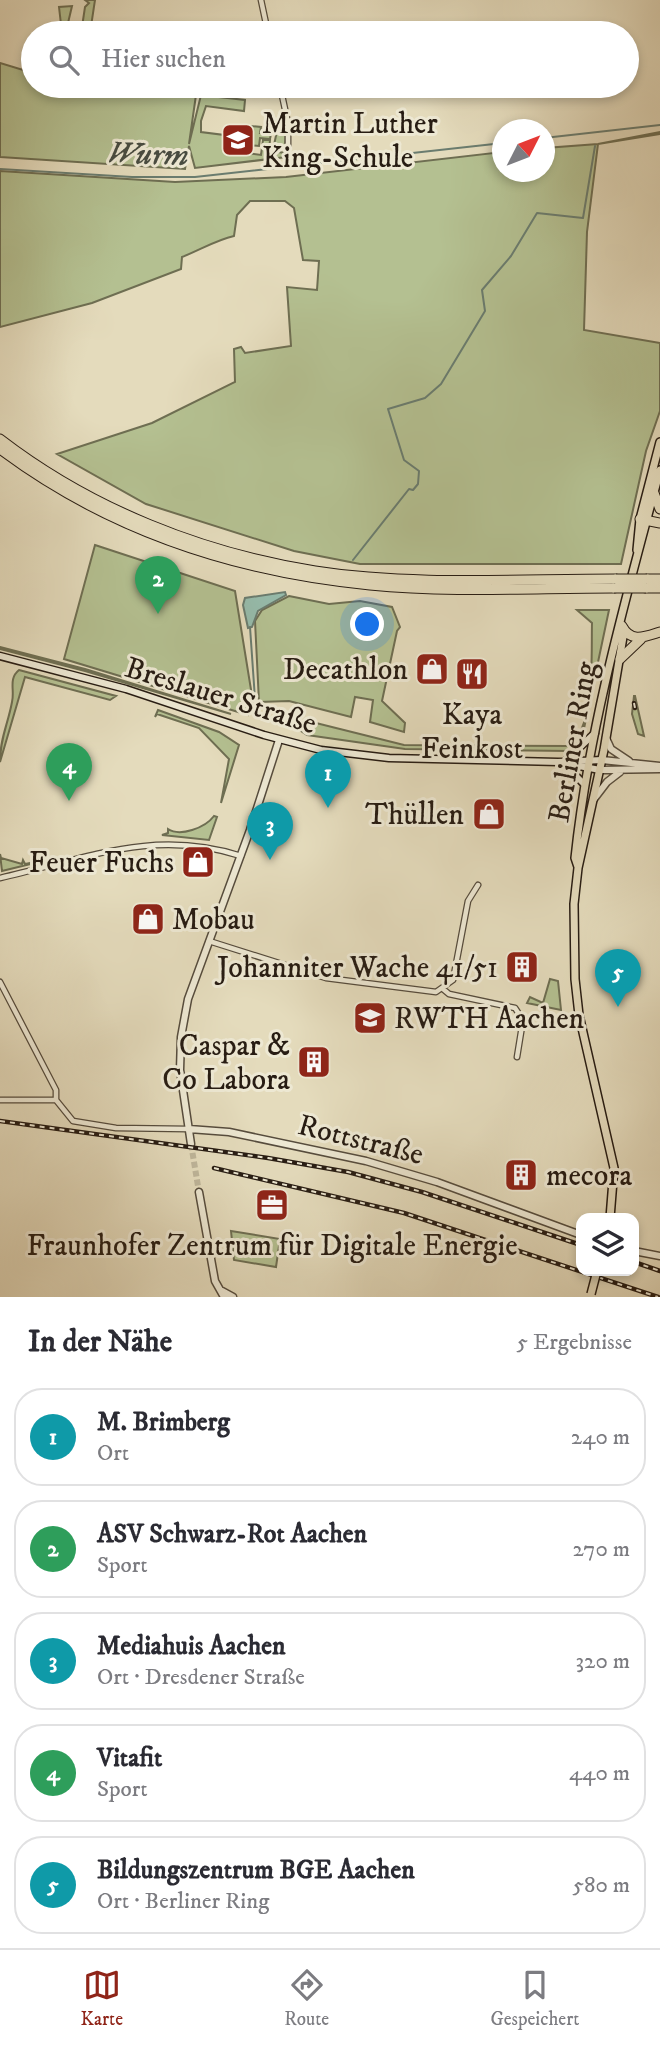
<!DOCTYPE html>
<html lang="de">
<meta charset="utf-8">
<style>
body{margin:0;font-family:"IM FELL DW Pica",serif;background:#f7f7f7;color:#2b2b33}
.controls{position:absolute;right:21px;bottom:21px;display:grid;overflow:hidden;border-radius:14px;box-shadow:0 4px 10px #0003}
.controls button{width:63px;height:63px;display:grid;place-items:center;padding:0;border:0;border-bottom:2px solid #e1e1e2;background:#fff;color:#2b2b33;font:35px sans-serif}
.compass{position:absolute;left:492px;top:119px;width:63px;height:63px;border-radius:50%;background:#fff;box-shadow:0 4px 10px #0003;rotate:48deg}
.you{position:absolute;left:368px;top:625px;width:24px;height:24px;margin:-18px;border:5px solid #fff;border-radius:50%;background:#1a73e8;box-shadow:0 0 0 10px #1a73e833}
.badge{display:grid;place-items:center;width:46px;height:46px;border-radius:50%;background:#8f2418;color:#fff;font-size:23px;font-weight:700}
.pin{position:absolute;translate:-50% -58px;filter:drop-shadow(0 2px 4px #0008)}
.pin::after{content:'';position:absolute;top:37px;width:24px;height:21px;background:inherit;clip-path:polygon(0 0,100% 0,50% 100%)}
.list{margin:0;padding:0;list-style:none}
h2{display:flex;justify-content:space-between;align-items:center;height:91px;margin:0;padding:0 28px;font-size:30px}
h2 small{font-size:23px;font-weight:400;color:#7c7c81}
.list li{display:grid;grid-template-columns:46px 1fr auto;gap:21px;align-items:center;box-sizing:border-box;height:98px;margin:0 14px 14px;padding:0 14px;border:2px solid #e1e1e2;border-radius:28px}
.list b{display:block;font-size:26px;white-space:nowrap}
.list p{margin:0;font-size:23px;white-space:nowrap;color:#7c7c81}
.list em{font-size:23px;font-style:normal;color:#7c7c81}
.icon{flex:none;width:38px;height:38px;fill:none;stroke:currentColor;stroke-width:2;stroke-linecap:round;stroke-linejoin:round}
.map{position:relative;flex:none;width:660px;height:1297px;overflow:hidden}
.search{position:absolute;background:#fff;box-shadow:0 4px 10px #0003;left:21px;right:21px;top:21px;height:77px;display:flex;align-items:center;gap:18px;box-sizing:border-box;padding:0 24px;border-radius:38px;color:#7c7c81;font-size:26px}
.sheet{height:651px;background:#fff}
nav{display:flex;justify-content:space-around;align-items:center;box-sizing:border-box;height:98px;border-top:2px solid #e1e1e2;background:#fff;font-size:19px;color:#7c7c81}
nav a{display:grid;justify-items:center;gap:4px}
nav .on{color:#8f2418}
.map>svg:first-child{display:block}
.green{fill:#b4c091;stroke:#6e6e52;stroke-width:2}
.water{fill:#96bcac;stroke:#6a7c6f;stroke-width:2}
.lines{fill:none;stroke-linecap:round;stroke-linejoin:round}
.stream{stroke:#6a7c6f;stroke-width:2}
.tertiary-tunnel{stroke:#beb59a;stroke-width:6;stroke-dasharray:6 3;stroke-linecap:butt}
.minor-casing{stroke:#564c3d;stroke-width:7}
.tertiary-casing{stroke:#564c3d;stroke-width:9}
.secondary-casing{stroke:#271c13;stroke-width:9}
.primary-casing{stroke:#271c13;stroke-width:10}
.motorway-casing{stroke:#271c13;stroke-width:11}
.minor{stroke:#ede8d3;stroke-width:4.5}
.tertiary{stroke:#ede8d3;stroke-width:6}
.secondary{stroke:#ede8d3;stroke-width:6}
.primary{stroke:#e4dbbc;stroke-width:7}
.motorway{stroke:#e4dbbc;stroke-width:9}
.rail-casing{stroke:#271c13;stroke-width:4.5}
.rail{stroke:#ede8d3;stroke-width:2;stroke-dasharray:5;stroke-linecap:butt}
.primary-bridge-casing{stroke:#271c13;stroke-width:10;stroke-linecap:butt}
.motorway-bridge-casing{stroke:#271c13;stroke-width:11;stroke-linecap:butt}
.primary-bridge{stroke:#e4dbbc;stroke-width:7}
.motorway-bridge{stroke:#e4dbbc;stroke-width:9}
.labels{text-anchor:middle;stroke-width:6;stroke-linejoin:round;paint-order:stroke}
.poi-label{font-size:30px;fill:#271c13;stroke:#ede8d3;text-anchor:end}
.street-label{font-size:30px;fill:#271c13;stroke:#ede8d3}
.water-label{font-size:32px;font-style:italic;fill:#484c41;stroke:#ede8d3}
</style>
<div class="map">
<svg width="660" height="1297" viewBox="0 0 660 1297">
<rect width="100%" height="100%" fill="#e4dbbc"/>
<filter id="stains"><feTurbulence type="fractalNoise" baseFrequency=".00286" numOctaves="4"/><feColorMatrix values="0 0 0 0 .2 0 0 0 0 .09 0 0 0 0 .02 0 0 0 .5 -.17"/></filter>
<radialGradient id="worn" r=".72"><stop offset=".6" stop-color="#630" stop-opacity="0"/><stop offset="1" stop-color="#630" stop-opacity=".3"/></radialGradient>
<path class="green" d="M 85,0 L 95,0 L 90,33 L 62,33 L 59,7 L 72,6 L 68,23 L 82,27 L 85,7 L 89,3 Z
M 0,63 L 33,73 L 33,86 L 134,86 L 196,95 L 189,144 L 201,95 L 245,100 L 244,111 L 206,106 L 201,121 L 201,132 L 224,135 L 224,140 L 247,144 L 250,126 L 261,127 L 260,133 L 271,134 L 270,139 L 260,138 L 259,146 L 247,145 L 246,153 L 261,155 L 263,140 L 270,140 L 269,151 L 286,153 L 286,157 L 195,168 L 189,146 L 185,169 L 0,157 Z
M 281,112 L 286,131 L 285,148 L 274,145 Z
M 660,132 L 660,134 L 598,144 L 587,232 L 584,330 L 660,343 L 660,411 L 646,451 L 621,564 L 360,564 L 294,551 L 146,504 L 57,454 L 152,423 L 235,382 L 234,349 L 241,347 L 245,353 L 291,346 L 287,287 L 317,290 L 319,261 L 303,260 L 294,208 L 285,201 L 250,201 L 237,215 L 234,236 C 216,240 200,250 182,257 L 181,269 L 92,303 L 0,327 L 0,171 L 175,182 L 286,177 L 502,152 L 503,172 L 544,172 L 545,148 L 598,144 Z
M 95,545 L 235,591 L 253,702 L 248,715 L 64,659 Z
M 289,596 L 329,604 L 360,601 L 392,607 L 400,627 L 397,631 L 382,701 L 405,723 L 404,732 L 370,722 L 373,700 L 355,697 L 351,717 L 289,701 L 259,702 L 255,621 L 262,610 Z
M 577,610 L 609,610 L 582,738 L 569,751 L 405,749 L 307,735 L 298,729 L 303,722 L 312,722 L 404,745 L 569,746 C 596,727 591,654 592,623 Z
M 0,647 L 85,669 L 231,714 L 85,671 L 0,649 Z
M 19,670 L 116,696 L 110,700 L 25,677 L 0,762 C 0,738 8,724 12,702 C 15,690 8,679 19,670 Z
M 634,696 L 635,696 L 644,736 L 638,734 L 632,714 Z
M 158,710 L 219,732 L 239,745 L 221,803 L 229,759 L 199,728 L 157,714 L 155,717 Z
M 214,816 L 217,817 L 209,840 L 162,835 L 168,833 L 168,829 C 180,837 205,828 214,816 Z
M 0,854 L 1,858 L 22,864 L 23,860 L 25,864 L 51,859 L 2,871 Z
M 550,979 L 558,981 L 561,1010 L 527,1003 L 530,997 L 543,1003 Z
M 231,1231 L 280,1239 L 276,1267 L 234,1260 Z"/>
<path class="water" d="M 285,592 L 286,595 L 258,611 L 252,627 L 248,628 L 243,605 L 245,598 Z"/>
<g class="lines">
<path class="stream" d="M 544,138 L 660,125
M 0,169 L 132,177 L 195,177 L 503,143
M 353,560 L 409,489 L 413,490 L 418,484 L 419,471 L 404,460 L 388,409 L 425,398 L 441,384 L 485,311 L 482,290 L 511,256 L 537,213 L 583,218 L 595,146
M 250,627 L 255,699"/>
<path class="tertiary-tunnel" d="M 191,1144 L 199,1192"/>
<defs>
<path id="minor" d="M 261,0 L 268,33
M 280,86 L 288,123 L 288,146
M 0,878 C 85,859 153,828 241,856
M 209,941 L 326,978 L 436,992 L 453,980 L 468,901 L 478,885
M 0,982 L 56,1090 L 56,1100 L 73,1121 L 116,1128 L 188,1129
M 443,989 L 449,994 L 515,1008 L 523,1020 L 517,1057
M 0,1100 L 56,1100"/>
<path id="tertiary" d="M 606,738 L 611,749 L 629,761
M 602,760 L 660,766
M 600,770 L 660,769
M 594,799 L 607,782 L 620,772
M 189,1129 L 229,1132 L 366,1161 L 437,1182 L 581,1235
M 191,1144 L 180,1070 L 181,1037 L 188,999 L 250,830 L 279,740
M 199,1192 L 215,1281 L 224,1297
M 634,1251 L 660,1256
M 222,1291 L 233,1297"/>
<path id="secondary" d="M 0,656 L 126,689 L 264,735 L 321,750 L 389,758 L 558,762 L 602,760
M 567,759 L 595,733
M 558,762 L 600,770
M 567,767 L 584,784"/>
<path id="primary" d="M 637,550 L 640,519 L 660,442
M 578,867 L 575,858 C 589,726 626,598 660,470
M 610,1218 L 614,1168 L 579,1015 L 575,979 L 574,904 L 578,868 L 604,750 L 623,637 L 622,627"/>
<path id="motorway" d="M 0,439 C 91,509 202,553 315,571 C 413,586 517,579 616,579
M 0,449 C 108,530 236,572 370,585 C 450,593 534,588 614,588
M 654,493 L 660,509
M 640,519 L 660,523
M 647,579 L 660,579
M 646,588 L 660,588
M 622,626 C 631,643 644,637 660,632
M 620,659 L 641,639"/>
</defs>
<use href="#minor" class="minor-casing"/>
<use href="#tertiary" class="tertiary-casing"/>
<use href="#secondary" class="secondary-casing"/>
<use href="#primary" class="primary-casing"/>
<use href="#motorway" class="motorway-casing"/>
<use href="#minor" class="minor"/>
<use href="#tertiary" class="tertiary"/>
<use href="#secondary" class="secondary"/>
<use href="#primary" class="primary"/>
<use href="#motorway" class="motorway"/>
<defs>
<path id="rail" d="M 634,703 L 635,708
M 0,1121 L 268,1158 L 348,1172 L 422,1192 L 581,1245
M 214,1168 L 404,1213 L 658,1297
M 634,1262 L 660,1271"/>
</defs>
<use href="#rail" class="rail-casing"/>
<use href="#rail" class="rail"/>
<defs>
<path id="primary-bridge" d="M 591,1294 L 597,1271"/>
<path id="motorway-bridge" d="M 616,579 L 647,579
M 614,588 L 646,588"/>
</defs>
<use href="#primary-bridge" class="primary-bridge-casing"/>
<use href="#motorway-bridge" class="motorway-bridge-casing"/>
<use href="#primary-bridge" class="primary-bridge"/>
<use href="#motorway-bridge" class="motorway-bridge"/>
</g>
<defs>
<symbol id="school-square" viewBox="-11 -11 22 22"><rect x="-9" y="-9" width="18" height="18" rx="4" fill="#8f2418" stroke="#ede8d3"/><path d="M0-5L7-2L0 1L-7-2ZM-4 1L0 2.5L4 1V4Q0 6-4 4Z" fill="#fff"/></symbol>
<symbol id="shop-square" viewBox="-11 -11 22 22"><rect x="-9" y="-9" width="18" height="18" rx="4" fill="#8f2418" stroke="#ede8d3"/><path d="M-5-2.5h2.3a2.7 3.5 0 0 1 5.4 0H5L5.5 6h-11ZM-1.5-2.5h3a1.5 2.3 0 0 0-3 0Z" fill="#fff"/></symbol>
<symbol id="restaurant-square" viewBox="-11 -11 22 22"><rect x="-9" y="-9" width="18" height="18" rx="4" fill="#8f2418" stroke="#ede8d3"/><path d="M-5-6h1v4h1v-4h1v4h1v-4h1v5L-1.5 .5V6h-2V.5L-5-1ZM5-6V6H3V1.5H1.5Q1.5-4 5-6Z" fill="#fff"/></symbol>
<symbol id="building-square" viewBox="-11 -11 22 22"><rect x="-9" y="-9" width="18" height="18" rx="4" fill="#8f2418" stroke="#ede8d3"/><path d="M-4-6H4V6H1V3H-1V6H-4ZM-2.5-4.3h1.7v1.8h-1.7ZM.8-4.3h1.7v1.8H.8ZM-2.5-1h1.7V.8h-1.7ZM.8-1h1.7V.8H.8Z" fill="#fff"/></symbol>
<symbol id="university-square" viewBox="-11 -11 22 22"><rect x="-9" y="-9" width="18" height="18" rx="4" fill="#8f2418" stroke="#ede8d3"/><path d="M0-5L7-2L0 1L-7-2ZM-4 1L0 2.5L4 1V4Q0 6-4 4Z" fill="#fff"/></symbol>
<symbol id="office-square" viewBox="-11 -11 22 22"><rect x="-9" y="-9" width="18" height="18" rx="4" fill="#8f2418" stroke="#ede8d3"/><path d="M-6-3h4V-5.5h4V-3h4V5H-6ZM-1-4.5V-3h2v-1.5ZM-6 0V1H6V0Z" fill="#fff"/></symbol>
</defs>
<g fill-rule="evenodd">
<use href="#school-square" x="219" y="121" width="38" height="38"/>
<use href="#shop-square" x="413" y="650" width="38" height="38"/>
<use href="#restaurant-square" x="453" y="655" width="38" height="38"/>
<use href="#shop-square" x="470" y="795" width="38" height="38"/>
<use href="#shop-square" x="179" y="843" width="38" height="38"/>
<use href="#shop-square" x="129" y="900" width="38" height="38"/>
<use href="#building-square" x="503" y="948" width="38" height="38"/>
<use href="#university-square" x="351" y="999" width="38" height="38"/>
<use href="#building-square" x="295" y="1043" width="38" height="38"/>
<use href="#building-square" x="502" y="1156" width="38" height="38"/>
<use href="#office-square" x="253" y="1186" width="38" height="38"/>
</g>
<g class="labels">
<g class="poi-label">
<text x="262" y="133" text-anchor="start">Martin Luther<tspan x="262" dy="34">King-Schule</tspan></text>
<text x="408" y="679">Decathlon</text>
<text x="472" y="724" text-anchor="middle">Kaya<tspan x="472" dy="34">Feinkost</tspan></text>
<text x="464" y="824">Thüllen</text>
<text x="174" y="872">Feuer Fuchs</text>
<text x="172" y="929" text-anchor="start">Mobau</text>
<text x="498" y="977">Johanniter Wache 41/51</text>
<text x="394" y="1028" text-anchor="start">RWTH Aachen</text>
<text x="290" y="1055">Caspar &amp;<tspan x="290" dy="34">Co Labora</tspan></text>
<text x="546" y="1185" text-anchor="start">mecora</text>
<text x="272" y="1255" text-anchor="middle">Fraunhofer Zentrum für Digitale Energie</text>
</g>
<g class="street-label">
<text transform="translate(221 695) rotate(17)" y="10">Breslauer Straße</text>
<text transform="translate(572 742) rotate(-80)" y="10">Berliner Ring</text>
<text transform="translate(361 1139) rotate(14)" y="10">Rottstraße</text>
</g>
<g class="water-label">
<text transform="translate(148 153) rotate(2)" y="11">Wurm</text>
</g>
</g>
<rect width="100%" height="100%" filter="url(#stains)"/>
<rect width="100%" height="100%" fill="url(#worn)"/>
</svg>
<div class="controls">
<button><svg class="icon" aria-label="layers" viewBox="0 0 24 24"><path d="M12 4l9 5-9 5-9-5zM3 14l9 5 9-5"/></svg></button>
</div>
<svg class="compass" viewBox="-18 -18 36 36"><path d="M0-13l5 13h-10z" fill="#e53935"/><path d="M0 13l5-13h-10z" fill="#7c7c81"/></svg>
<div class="you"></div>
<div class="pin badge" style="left:328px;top:808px;background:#0f9aa8">1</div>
<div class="pin badge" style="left:158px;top:614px;background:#2e9e5b">2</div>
<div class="pin badge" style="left:270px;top:860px;background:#0f9aa8">3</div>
<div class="pin badge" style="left:69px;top:801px;background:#2e9e5b">4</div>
<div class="pin badge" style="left:618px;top:1007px;background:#0f9aa8">5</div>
<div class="search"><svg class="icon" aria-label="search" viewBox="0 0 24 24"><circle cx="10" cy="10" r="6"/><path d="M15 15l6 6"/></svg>Hier suchen</div>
</div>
<section class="sheet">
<h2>In der Nähe<small>5 Ergebnisse</small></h2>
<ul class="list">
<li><span class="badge" style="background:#0f9aa8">1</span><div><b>M. Brimberg</b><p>Ort</p></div><em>240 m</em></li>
<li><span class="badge" style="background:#2e9e5b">2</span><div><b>ASV Schwarz-Rot Aachen</b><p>Sport</p></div><em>270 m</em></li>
<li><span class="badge" style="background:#0f9aa8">3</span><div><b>Mediahuis Aachen</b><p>Ort · Dresdener Straße</p></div><em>320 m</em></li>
<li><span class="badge" style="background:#2e9e5b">4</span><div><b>Vitafit</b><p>Sport</p></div><em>440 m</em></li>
<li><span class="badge" style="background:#0f9aa8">5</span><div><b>Bildungszentrum BGE Aachen</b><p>Ort · Berliner Ring</p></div><em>580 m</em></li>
</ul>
</section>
<nav>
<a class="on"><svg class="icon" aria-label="map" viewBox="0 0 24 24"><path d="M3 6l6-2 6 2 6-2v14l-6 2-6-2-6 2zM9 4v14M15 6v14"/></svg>Karte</a>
<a><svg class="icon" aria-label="directions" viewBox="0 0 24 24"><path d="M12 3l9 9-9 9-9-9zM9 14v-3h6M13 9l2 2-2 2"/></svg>Route</a>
<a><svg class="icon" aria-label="saved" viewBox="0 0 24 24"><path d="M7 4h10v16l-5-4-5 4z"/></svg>Gespeichert</a>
</nav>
